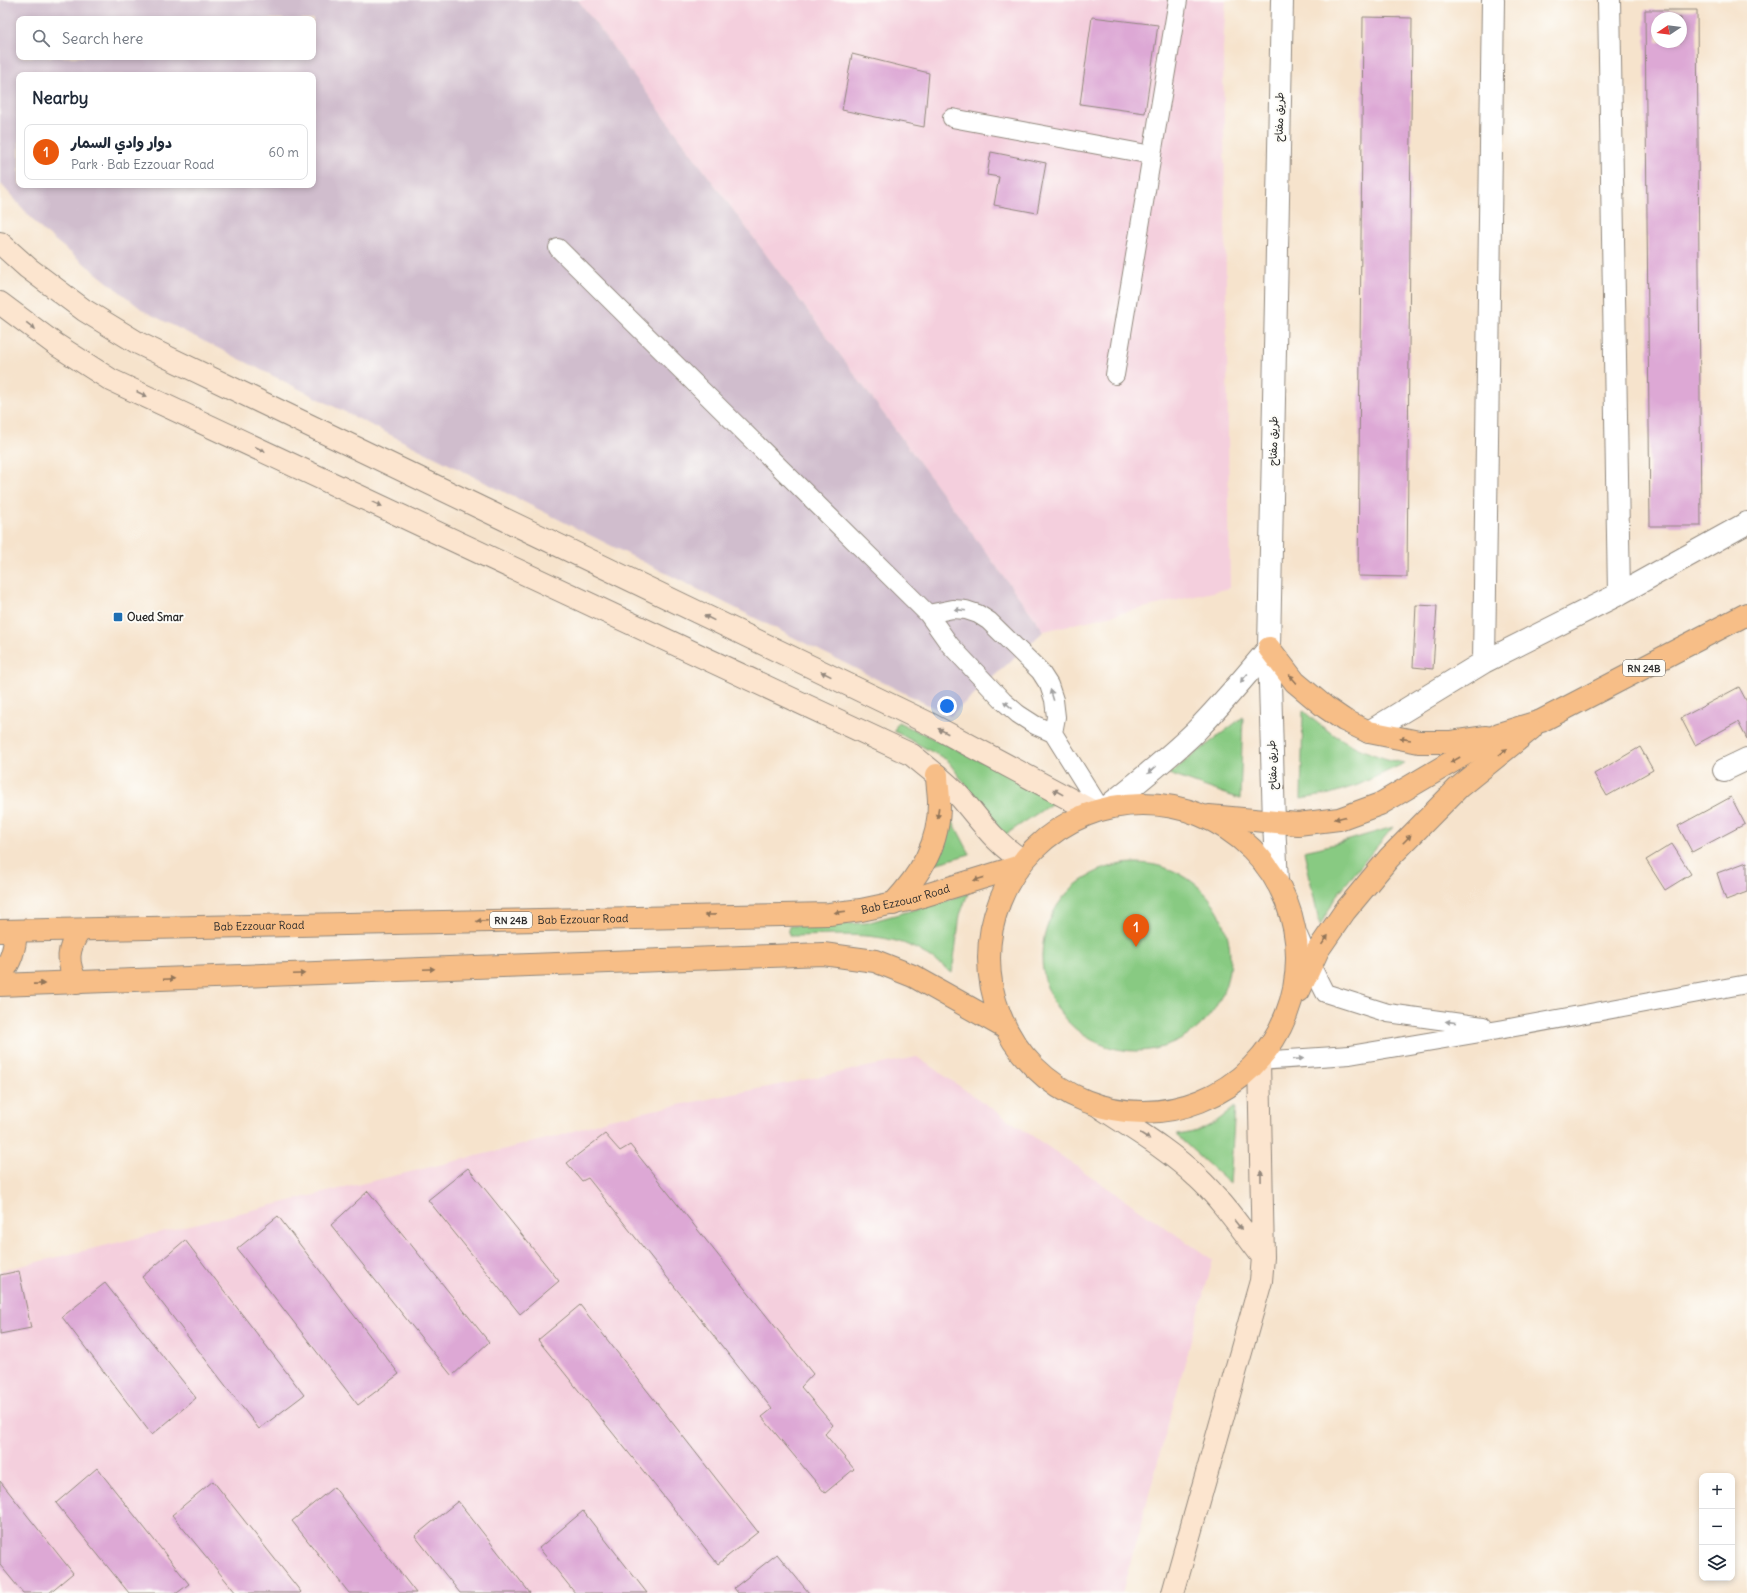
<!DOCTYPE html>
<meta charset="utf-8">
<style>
body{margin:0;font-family:Delius,"Playpen Sans Arabic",sans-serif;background:#f6f6f7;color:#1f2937}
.controls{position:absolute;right:12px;bottom:12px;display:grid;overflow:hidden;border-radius:8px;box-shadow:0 2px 6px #0003}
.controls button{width:36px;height:36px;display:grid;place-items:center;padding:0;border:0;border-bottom:1px solid #e0e1e3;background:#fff;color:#1f2937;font:20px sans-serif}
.compass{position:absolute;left:1651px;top:12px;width:36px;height:36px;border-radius:50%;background:#fff;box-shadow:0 2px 6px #0003;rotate:257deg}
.you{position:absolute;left:947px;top:706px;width:14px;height:14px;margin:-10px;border:3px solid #fff;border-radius:50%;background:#1a73e8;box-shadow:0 0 0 6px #1a73e833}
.badge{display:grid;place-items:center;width:26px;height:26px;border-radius:50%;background:#ea580c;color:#fff;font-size:13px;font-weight:700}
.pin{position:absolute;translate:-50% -33px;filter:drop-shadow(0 1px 2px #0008)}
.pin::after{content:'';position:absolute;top:21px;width:14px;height:12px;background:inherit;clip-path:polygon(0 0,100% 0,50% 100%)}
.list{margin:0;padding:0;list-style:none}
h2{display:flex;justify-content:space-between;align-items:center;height:52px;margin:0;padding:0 16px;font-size:17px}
h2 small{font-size:13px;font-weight:400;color:#747a83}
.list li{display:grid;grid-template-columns:26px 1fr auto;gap:12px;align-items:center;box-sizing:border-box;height:56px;margin:0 8px 8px;padding:0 8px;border:1px solid #e0e1e3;border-radius:8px}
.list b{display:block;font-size:15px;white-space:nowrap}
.list p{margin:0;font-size:13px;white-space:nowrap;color:#747a83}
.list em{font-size:13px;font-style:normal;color:#747a83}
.icon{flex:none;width:22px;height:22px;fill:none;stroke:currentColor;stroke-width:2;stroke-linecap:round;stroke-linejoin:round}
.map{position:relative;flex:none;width:1747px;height:1593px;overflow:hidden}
.search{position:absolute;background:#fff;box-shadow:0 2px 6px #0003;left:16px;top:16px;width:300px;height:44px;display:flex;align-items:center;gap:10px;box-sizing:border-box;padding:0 14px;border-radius:8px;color:#747a83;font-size:15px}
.panel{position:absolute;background:#fff;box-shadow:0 2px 6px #0003;left:16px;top:72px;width:300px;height:116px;border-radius:8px}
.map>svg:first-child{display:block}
.built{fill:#f4cfdd}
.industrial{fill:#d0bdcd;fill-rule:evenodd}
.green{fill:#88ca82;stroke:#5a7a56}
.building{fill:#dda8d5;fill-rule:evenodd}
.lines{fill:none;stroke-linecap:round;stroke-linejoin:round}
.lane-casing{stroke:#90877c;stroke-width:20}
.street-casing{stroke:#90877c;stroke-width:24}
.secondary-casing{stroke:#90877c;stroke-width:24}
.primary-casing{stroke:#90877c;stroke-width:24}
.lane{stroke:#fff;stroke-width:18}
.street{stroke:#fff;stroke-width:22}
.secondary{stroke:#fce5cf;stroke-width:22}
.primary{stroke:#f7be87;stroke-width:22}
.oneway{fill:#94887d}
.oneway2{fill:#a0a0a0}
.oneway3{fill:#917459}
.poi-dot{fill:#1f6fb2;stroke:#fdfcf7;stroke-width:1.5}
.labels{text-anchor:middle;stroke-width:4;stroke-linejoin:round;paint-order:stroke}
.shield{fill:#fdfcf7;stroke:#6a6a68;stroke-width:1}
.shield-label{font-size:10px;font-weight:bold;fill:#2b2b2b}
.street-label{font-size:11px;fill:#2b2b2b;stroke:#fdfcf7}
.poi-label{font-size:11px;font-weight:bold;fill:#2b2b2b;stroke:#fdfcf7;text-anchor:start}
</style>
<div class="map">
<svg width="1747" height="1593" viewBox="0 0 1747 1593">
<rect width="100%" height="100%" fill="#fdfcf7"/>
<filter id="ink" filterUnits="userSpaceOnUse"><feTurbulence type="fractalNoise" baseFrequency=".025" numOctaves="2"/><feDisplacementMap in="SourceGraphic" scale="8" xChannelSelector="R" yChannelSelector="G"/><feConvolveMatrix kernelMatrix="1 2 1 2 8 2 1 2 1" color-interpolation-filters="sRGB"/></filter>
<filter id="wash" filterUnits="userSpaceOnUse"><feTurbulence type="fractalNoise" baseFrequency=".012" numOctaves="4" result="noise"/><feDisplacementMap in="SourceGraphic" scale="16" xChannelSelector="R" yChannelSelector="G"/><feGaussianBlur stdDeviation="0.9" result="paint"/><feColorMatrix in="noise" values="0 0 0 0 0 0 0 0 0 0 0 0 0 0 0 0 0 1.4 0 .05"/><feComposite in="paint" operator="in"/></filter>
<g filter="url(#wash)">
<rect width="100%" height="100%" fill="#f6e3cc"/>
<path class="built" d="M 578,0 L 1226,0 L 1223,49 L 1230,588 L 1044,631 Z
M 917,1057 L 1213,1260 L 1122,1593 L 0,1593 L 0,1271 L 559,1136 L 609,1119 Z"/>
<path class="industrial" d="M 0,0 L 578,0 L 1044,631 L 950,716 L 144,311 L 42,230 L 0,183 ZM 19,19 L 313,19 L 313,57 L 19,57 ZM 19,75 L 313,75 L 313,185 L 19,185 Z"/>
<path class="green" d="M 1303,710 C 1327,735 1371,758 1405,763 L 1358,785 L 1330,794 L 1301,799 Z
M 1243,717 L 1240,799 L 1169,774 Z
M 898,722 L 1060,798 L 1002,837 L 980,804 L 947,760 L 894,731 Z
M 949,814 L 970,854 L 934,864 C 947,847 947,835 949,814 Z
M 1393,827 L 1336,896 L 1320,926 L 1304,851 L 1339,843 Z
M1042 957a94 94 0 1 1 188 0a94 94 0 1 1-188 0Z
M 968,893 L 960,915 L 952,973 C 936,961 916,946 896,941 C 865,932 822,936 789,936 L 789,926 L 866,923 L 942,902 Z
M 1235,1107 L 1230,1184 L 1176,1135 C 1204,1132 1214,1124 1235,1107 Z"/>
<g id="blocks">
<path class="building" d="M 1645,10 L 1697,10 L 1701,526 L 1650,526 ZM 1657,18 L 1681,18 L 1681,42 L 1657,42 Z
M 1092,17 L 1158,25 L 1145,113 L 1080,104 Z
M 1363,17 L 1412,18 L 1407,577 L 1358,576 Z
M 852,54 L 929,73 L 924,127 L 842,110 Z
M 991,152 L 1046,163 L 1037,213 L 994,205 L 999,177 L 987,175 Z
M 1416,605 L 1437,606 L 1433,669 L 1413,667 Z
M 1739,687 L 1747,702 L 1747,739 L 1738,722 L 1695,745 L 1681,718 Z
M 1640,747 L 1653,770 L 1607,796 L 1594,774 Z
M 1731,797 L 1745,824 L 1692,852 L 1678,826 Z
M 1672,844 L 1691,874 L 1665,890 L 1646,860 Z
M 1747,862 L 1747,892 L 1726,900 L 1717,873 Z
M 605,1134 L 620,1151 L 630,1145 L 813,1374 L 801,1387 L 833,1425 L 825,1434 L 854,1469 L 825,1493 L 762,1417 L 772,1409 L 588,1178 L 582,1181 L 567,1163 Z
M 468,1168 L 559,1281 L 520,1314 L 428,1200 Z
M 368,1191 L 489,1342 L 452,1376 L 331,1225 Z
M 278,1216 L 399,1374 L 358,1405 L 237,1249 Z
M 185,1240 L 304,1395 L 259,1429 L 142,1277 Z
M 19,1271 L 31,1328 L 0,1334 L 0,1275 Z
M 105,1283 L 196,1398 L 152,1435 L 62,1317 Z
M 580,1305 L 758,1532 L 718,1564 L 538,1340 Z
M 97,1468 L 189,1584 L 177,1593 L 129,1593 L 56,1503 Z
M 0,1481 L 73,1573 L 49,1593 L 23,1593 L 0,1565 Z
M 213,1481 L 301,1592 L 300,1593 L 236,1593 L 172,1515 Z
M 334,1487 L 416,1593 L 349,1593 L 292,1521 Z
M 458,1501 L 530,1593 L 460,1593 L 415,1536 Z
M 583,1511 L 647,1593 L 575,1593 L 539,1548 Z
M 777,1554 L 809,1593 L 738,1593 L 734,1588 Z"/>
</g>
</g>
<g filter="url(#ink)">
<use href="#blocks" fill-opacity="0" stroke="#90877c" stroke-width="1"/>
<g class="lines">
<defs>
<path id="lane" d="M 952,118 L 1152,155
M 558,248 L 928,614 L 950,645 L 1003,701 L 1018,714 L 1035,725 L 1053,733 L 1100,808
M 1115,375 L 1178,0
M 928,614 L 953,609 L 966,610 L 978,614 L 989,621 L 1040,671 L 1049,685 L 1054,700 L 1056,717 L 1053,733
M 1295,928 L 1311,965 L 1325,993 L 1388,1013 L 1483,1026
M 1259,1061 L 1350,1055 L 1504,1029 L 1747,984"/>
<path id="street" d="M 1609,0 L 1619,594
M 1484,662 L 1493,0
M 1369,732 L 1484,662 L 1619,594 L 1747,523
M 1724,770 L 1747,759
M 1108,806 C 1137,783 1167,759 1194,733 C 1220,706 1245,677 1269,648
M 1277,882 L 1274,823 L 1269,648 L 1282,0"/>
<path id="secondary" d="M 0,243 L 28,268 L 84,310 L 138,343 L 928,723 L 1092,811
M 0,303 L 55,344 L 111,380 L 912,755 C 929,769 947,782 961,798 C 980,820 997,846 1023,860
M 1100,1107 C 1133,1129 1168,1149 1197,1177 C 1222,1200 1242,1230 1263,1257
M 1173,1593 L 1261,1281 L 1263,1257 L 1259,1061"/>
<g id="primary">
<path d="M 1269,648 L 1295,682 L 1325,707 L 1344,720 L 1369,732 L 1419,742 L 1451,742 L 1486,737"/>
<circle cx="1143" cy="958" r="154"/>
<path d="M 1209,816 L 1298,824 L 1339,819 L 1380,804 L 1499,734 L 1541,721 L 1747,614"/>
<path d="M 893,904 C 920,875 940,844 939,802 C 939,793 937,784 937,775"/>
<path id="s1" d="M 0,931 L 829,914 L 861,910 L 913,899 L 1017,867"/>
<path d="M 0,976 C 11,962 15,949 16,931"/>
<path d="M 77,983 C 66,962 67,949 80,930"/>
<path d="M 0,985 L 823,954 L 875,961 L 913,976 L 1004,1027"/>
<path d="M 1299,991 L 1318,950 L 1345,911 L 1389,858 L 1458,788 L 1531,729"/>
</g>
</defs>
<use href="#lane" class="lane-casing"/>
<use href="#street" class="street-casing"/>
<use href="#secondary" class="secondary-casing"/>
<use href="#primary" class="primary-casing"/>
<use href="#lane" class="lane"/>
<use href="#street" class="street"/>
<use href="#secondary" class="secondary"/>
<use href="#primary" class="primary"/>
</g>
<defs><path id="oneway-solid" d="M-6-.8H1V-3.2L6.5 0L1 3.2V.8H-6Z"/></defs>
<g class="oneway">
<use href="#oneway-solid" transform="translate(31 326) rotate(37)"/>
<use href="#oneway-solid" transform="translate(142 394) rotate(25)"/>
<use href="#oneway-solid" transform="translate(260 449) rotate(25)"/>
<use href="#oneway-solid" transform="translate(377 504) rotate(25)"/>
<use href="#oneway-solid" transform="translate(709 618) rotate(-154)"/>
<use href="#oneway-solid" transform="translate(826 674) rotate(-154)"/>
<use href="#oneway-solid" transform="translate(943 731) rotate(-153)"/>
<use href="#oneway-solid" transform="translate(1058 792) rotate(-151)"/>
<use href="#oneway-solid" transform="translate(1145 1136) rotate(33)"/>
<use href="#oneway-solid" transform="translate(1261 1176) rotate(-91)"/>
<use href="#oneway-solid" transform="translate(1238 1225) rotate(52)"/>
</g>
<g class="oneway2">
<use href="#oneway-solid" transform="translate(960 610) rotate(-173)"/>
<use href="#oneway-solid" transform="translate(1244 678) rotate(130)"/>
<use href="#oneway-solid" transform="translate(1052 695) rotate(-107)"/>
<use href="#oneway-solid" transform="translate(1008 705) rotate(-139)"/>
<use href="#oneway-solid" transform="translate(1152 770) rotate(139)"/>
<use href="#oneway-solid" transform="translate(1451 1022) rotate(-173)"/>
<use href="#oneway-solid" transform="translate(1298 1059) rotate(-4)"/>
</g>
<g class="oneway3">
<use href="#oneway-solid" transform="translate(1293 679) rotate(-131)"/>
<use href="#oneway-solid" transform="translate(1405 739) rotate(-171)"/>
<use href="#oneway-solid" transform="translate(1503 752) rotate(-39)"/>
<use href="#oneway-solid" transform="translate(1455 760) rotate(150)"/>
<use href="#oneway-solid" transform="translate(938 813) rotate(97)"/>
<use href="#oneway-solid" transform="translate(1340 818) rotate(166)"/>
<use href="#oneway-solid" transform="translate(1407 839) rotate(-45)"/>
<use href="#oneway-solid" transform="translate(979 879) rotate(163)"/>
<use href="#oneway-solid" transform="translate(840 912) rotate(173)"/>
<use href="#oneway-solid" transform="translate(710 915) rotate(179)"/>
<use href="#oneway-solid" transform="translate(482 921) rotate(178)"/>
<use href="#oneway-solid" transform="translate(1325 940) rotate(-55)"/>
<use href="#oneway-solid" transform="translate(429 969) rotate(-2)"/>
<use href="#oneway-solid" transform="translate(299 974) rotate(-2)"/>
<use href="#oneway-solid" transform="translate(169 979) rotate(-2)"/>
<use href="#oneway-solid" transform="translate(39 984) rotate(-1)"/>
</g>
</g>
<rect class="poi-dot" x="113" y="612" width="10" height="10" rx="2"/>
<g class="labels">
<g class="shield">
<rect x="1623" y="660" width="42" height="16" rx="3"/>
<rect x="490" y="912" width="42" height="16" rx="3"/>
</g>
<g class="shield-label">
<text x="1644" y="672">RN 24B</text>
<text x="511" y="924">RN 24B</text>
</g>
<g class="street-label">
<text transform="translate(1279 117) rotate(-89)" y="4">طريق مفتاح</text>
<text transform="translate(1273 441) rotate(-89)" y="4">طريق مفتاح</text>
<text transform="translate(1272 765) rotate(-92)" y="4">طريق مفتاح</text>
<text dy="4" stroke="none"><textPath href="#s1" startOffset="907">Bab Ezzouar Road</textPath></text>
<text dy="4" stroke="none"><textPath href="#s1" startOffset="583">Bab Ezzouar Road</textPath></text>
<text dy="4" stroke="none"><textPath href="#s1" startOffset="259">Bab Ezzouar Road</textPath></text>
</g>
<g class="poi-label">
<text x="127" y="621">Oued Smar</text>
</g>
</g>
</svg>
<div class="controls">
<button>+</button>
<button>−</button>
<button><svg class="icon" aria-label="layers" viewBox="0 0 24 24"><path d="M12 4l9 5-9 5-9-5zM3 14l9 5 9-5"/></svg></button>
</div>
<svg class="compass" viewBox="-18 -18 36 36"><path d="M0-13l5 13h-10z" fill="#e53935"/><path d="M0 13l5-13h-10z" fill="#747a83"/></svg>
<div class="you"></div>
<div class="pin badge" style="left:1136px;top:947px">1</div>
<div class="search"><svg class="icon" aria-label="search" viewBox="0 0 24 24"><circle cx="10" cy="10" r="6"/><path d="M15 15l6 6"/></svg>Search here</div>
<section class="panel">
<h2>Nearby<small></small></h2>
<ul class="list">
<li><span class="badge">1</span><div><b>دوار وادي السمار</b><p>Park · Bab Ezzouar Road</p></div><em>60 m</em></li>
</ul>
</section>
</div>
